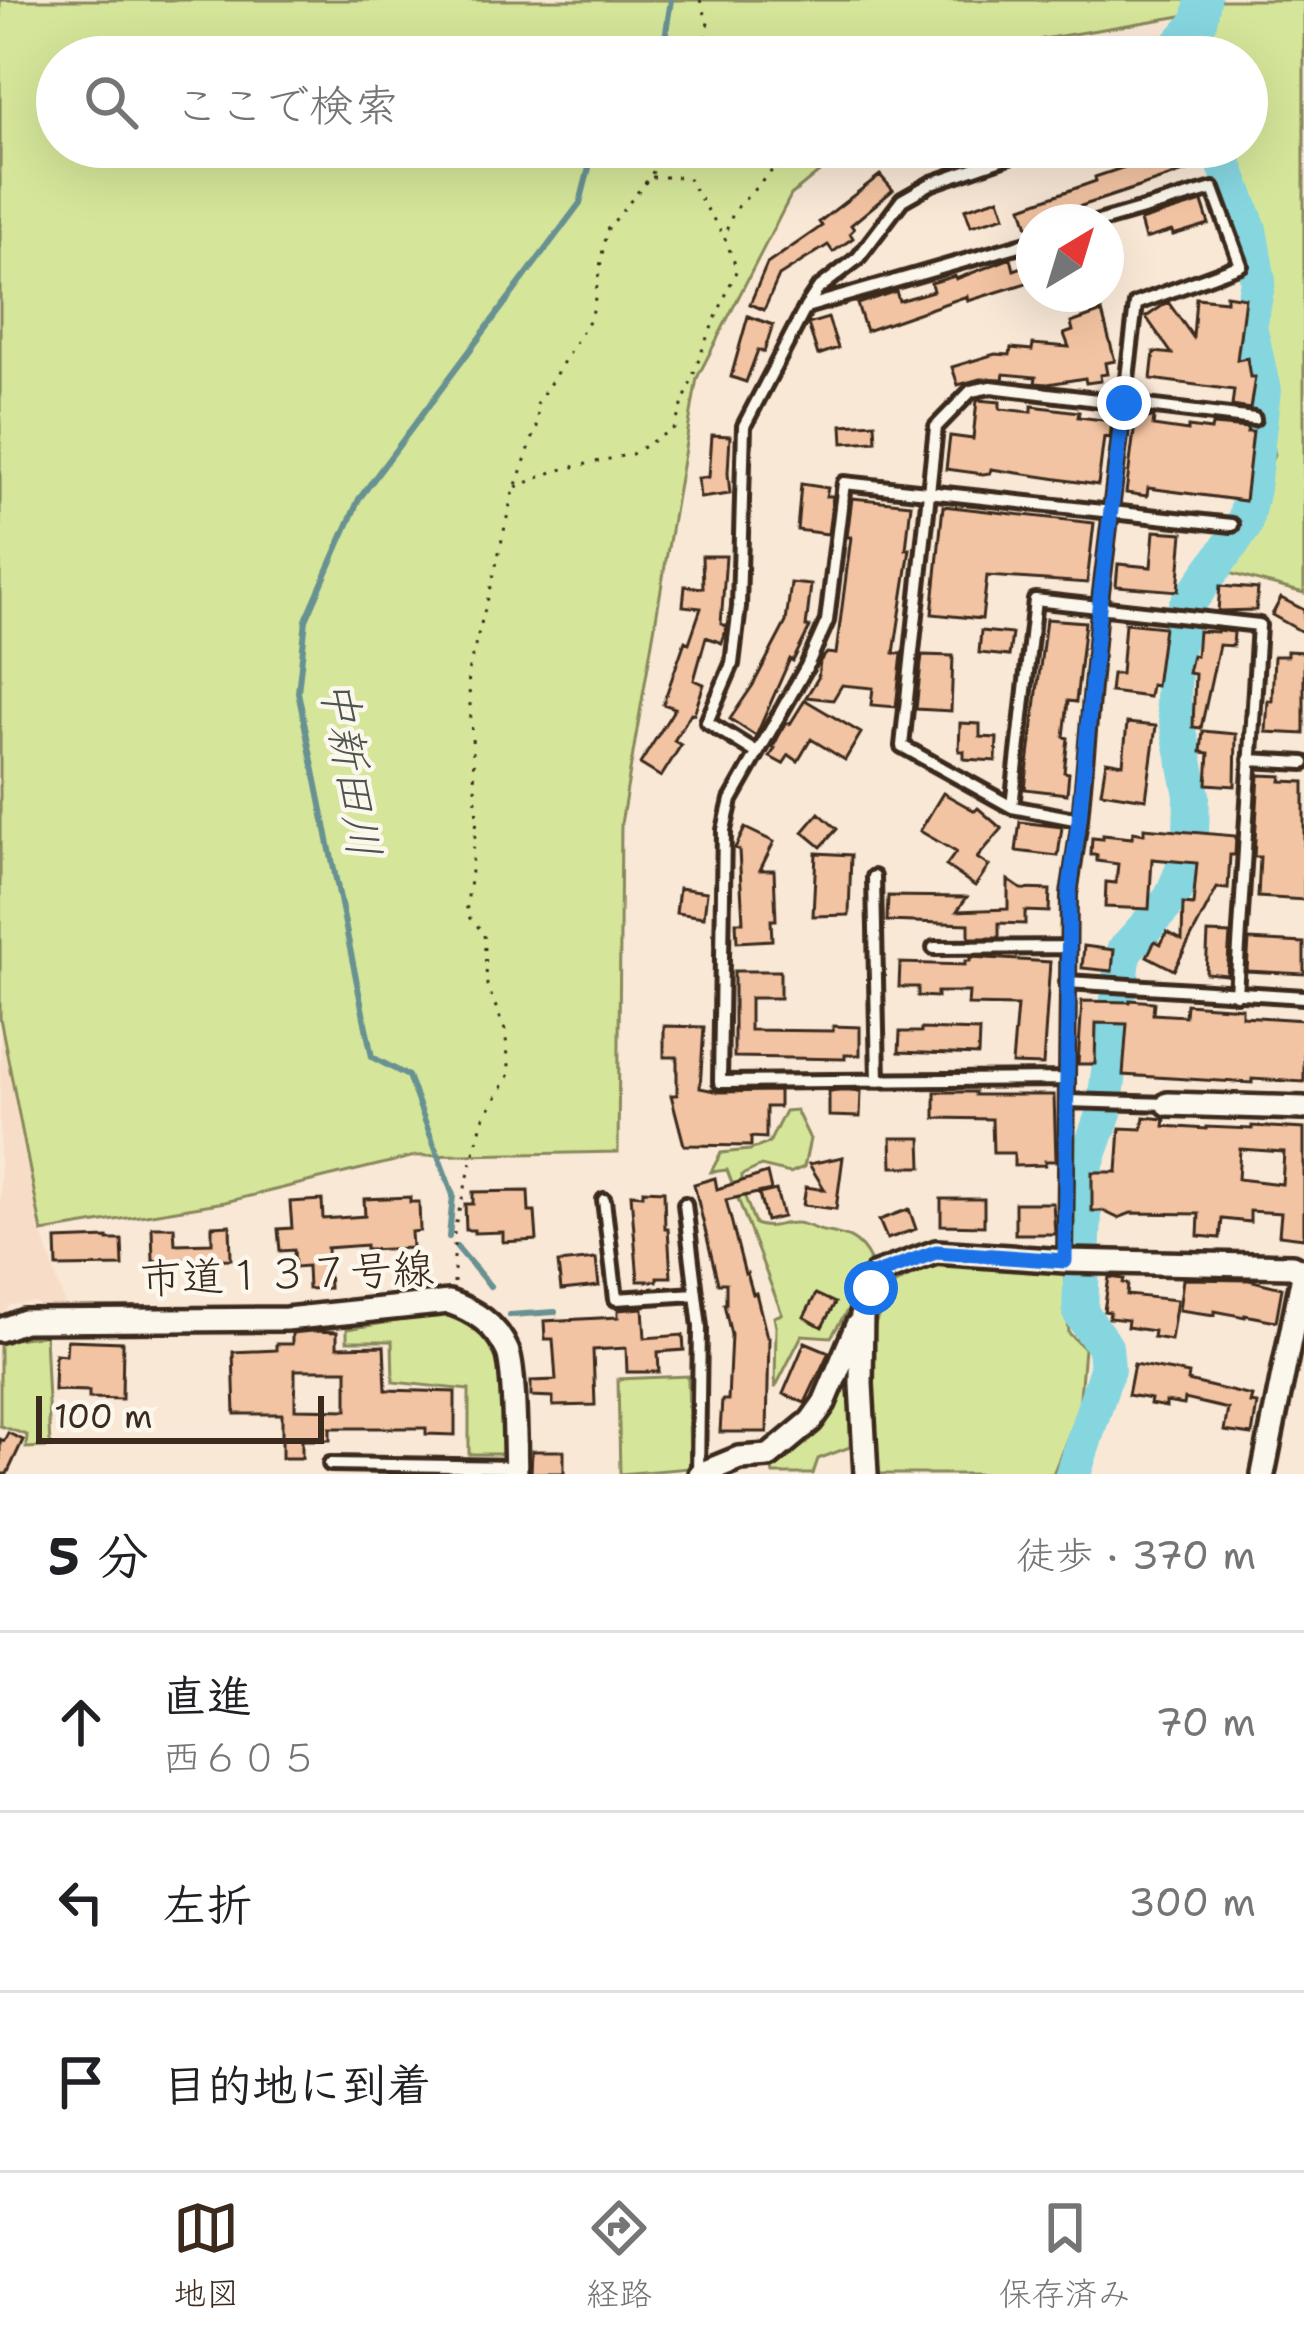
<!DOCTYPE html>
<html lang="ja">
<meta charset="utf-8">
<style>
body{margin:0;font-family:"Shantell Sans","Klee One",sans-serif;background:#f2f2f2;color:#202124}
.compass{position:absolute;left:1016px;top:204px;width:108px;height:108px;border-radius:50%;background:#fff;box-shadow:0 12px 48px #0002;rotate:38deg}
.scale{position:absolute;left:36px;bottom:30px;width:288px;box-sizing:border-box;padding-left:12px;border:6px solid #3b2a1e;border-top:0;font-size:33px;line-height:42px;white-space:nowrap;color:#3b2a1e;-webkit-text-stroke:9px #fbf7ec;paint-order:stroke}
.stop{position:absolute;width:36px;height:36px;margin:-27px;border:9px solid #1a73e8;border-radius:50%;background:#fff}
.stop.end{background:#1a73e8;border-color:#fff;box-shadow:0 3px 12px #0008}
.list{margin:0;padding:0;list-style:none}
h2{display:flex;justify-content:space-between;align-items:center;height:156px;margin:0;padding:0 48px;font-size:51px}
h2 small{font-size:39px;font-weight:400;color:#757577}
.list li{display:grid;grid-template-columns:78px 1fr auto;gap:36px;align-items:center;box-sizing:border-box;height:180px;padding:0 48px;border-top:3px solid #e0e0e0}
.list b{display:block;font-size:45px;white-space:nowrap}
.list p{margin:0;font-size:39px;white-space:nowrap;color:#757577}
.list em{font-size:39px;font-style:normal;color:#757577}
.icon{flex:none;width:66px;height:66px;fill:none;stroke:currentColor;stroke-width:2;stroke-linecap:round;stroke-linejoin:round}
.map{position:relative;flex:none;width:1304px;height:1474px;overflow:hidden}
.search{position:absolute;background:#fff;box-shadow:0 12px 48px #0002;left:36px;right:36px;top:36px;height:132px;display:flex;align-items:center;gap:30px;box-sizing:border-box;padding:0 42px;border-radius:66px;color:#757577;font-size:45px}
.sheet{height:696px;background:#fff}
nav{display:flex;justify-content:space-around;align-items:center;box-sizing:border-box;height:168px;border-top:3px solid #e0e0e0;background:#fff;font-size:33px;color:#757577}
nav a{display:grid;justify-items:center;gap:6px}
nav .on{color:#3b2a1e}
.map>svg:first-child{display:block}
.built{fill:#f7ddc7}
.green{fill:#d5e69a;stroke:#88885c;stroke-width:3}
.lines{fill:none;stroke-linecap:round;stroke-linejoin:round}
.stream{stroke:#689192;stroke-width:6}
.river{stroke:#86d6e0;stroke-width:36}
.building{fill:#f3c4a3;stroke:#3b2a1e;stroke-width:3;fill-rule:evenodd}
.service-casing{stroke:#3b2a1e;stroke-width:20}
.minor-casing{stroke:#3b2a1e;stroke-width:30}
.path{stroke:#3b2a1e;stroke-width:3;stroke-dasharray:3 9;stroke-linecap:butt}
.service{stroke:#fbf7ec;stroke-width:10}
.minor{stroke:#fbf7ec;stroke-width:21}
.route{stroke:#1a73e8;stroke-width:15}
.labels{text-anchor:middle;stroke-width:9;stroke-linejoin:round;paint-order:stroke}
.street-label{font-size:42px;fill:#3b2a1e;stroke:#fbf7ec}
.water-label{font-size:45px;font-style:italic;fill:#4e554e;stroke:#fbf7ec}
</style>
<div class="map">
<svg width="1304" height="1474" viewBox="0 0 1304 1474">
<rect width="100%" height="100%" fill="#f9e8d6"/>
<filter id="ink" filterUnits="userSpaceOnUse"><feTurbulence type="fractalNoise" baseFrequency=".00833" numOctaves="2"/><feDisplacementMap in="SourceGraphic" scale="24" xChannelSelector="R" yChannelSelector="G"/><feConvolveMatrix kernelMatrix="1 2 1 2 8 2 1 2 1" color-interpolation-filters="sRGB"/></filter>
<g filter="url(#ink)">
<path class="built" d="M 0,1018 L 42,1232 L 66,1308 L 47,1310 L 34,1302 L 10,1305 L 0,1317 Z"/>
<path class="green" d="M 0,0 L 1304,0 L 1304,593 L 1221,571 L 1274,455 L 1250,343 L 1262,240 L 1219,172 L 1218,147 L 1247,147 L 1247,57 L 1213,57 L 1188,15 L 1043,39 L 994,57 L 57,57 L 57,147 L 850,147 L 791,195 L 697,378 L 621,824 L 618,1152 L 415,1156 L 225,1202 L 42,1232 L 0,1018 Z
M 796,1110 L 810,1139 L 804,1167 L 790,1173 L 761,1166 L 742,1175 L 742,1189 L 755,1224 C 771,1230 778,1223 794,1223 C 804,1222 813,1229 823,1231 C 845,1235 859,1237 870,1260 L 850,1306 L 831,1337 L 802,1335 L 775,1388 L 776,1327 L 774,1317 L 782,1314 L 727,1170 L 711,1172 L 721,1153 L 750,1150 L 769,1143 L 785,1111 Z
M 937,1261 L 1064,1273 L 1069,1333 L 1084,1348 L 1079,1409 L 1053,1474 L 872,1474 L 868,1345 L 888,1288 Z
M 453,1312 L 481,1326 L 501,1350 L 505,1454 L 469,1454 L 469,1390 L 393,1382 L 392,1341 L 347,1341 L 347,1329 Z
M 45,1335 L 50,1447 L 26,1448 L 27,1435 L 0,1426 L 0,1341 Z
M 688,1376 L 690,1468 L 620,1474 L 618,1379 Z
M 850,1380 L 850,1447 L 818,1459 L 813,1474 L 773,1474 L 771,1465 C 809,1436 824,1421 850,1380 Z"/>
<g class="lines">
<path class="stream" d="M 662,57 L 671,0
M 449,1237 L 453,1195 L 408,1076 L 372,1057 L 298,692 L 306,620 L 359,499 L 580,203 L 593,152 L 598,147
M 457,1247 L 490,1286
M 510,1315 L 555,1312"/>
<path class="river" d="M 1180,57 L 1178,46 L 1199,22 L 1203,0
M 1073,1474 L 1107,1369 L 1105,1347 L 1080,1312 L 1086,1163 L 1104,1112 L 1124,951 L 1171,899 L 1183,870 L 1191,834 L 1192,795 L 1173,701 L 1174,655 L 1186,606 L 1244,526 L 1252,488 L 1263,390 L 1249,326 L 1258,281 L 1249,229 L 1218,147"/>
</g>
<path class="building" d="M 1184,147 L 1209,147 L 1214,162 L 1057,214 L 1058,217 L 1034,222 L 1034,225 L 1028,227 L 1022,207 L 1096,181 L 1095,177 Z
M 880,175 L 893,190 L 851,225 L 854,229 L 850,233 L 853,238 L 833,252 L 828,245 L 779,276 L 764,310 L 750,304 L 767,264 L 822,226 L 819,222 Z
M 999,198 L 1005,216 L 971,226 L 965,209 Z
M 1202,202 L 1209,224 L 1173,235 L 1172,231 L 1145,239 L 1140,221 Z
M 1011,258 L 1014,270 L 1028,265 L 1033,281 L 968,301 L 967,296 L 866,331 L 857,304 L 896,291 L 899,301 L 933,291 L 931,283 L 955,276 L 956,279 Z
M 1226,295 L 1245,298 L 1237,360 L 1247,358 L 1250,377 L 1255,377 L 1250,409 L 1232,406 L 1234,390 L 1151,379 L 1154,352 L 1172,354 L 1146,317 L 1168,302 L 1193,337 L 1196,298 L 1226,301 Z
M 1102,312 L 1115,361 L 1105,363 L 1107,374 L 1100,375 L 1101,381 L 1086,383 L 1085,378 L 1048,384 L 1035,383 L 1036,377 L 1004,374 L 1003,379 L 980,379 L 958,385 L 952,367 L 995,354 L 1010,355 L 1011,348 L 1032,350 L 1033,344 L 1069,347 L 1064,334 L 1073,331 L 1071,323 Z
M 748,316 L 773,325 L 764,352 L 758,350 L 746,382 L 731,377 Z
M 828,318 L 838,348 L 818,355 L 808,324 Z
M 977,400 L 1000,402 L 1000,409 L 1032,412 L 1032,406 L 1079,412 L 1078,417 L 1112,421 L 1110,438 L 1104,437 L 1098,485 L 991,469 L 990,473 L 983,474 L 946,469 L 950,436 L 973,439 Z
M 1136,416 L 1154,418 L 1153,426 L 1188,431 L 1188,427 L 1211,430 L 1212,425 L 1248,428 L 1247,432 L 1253,432 L 1245,501 L 1148,488 L 1147,496 L 1126,493 Z
M 875,423 L 876,441 L 843,443 L 842,425 Z
M 712,435 L 730,436 L 728,473 L 730,494 L 700,498 L 698,478 L 709,477 Z
M 801,484 L 828,488 L 826,496 L 833,496 L 828,534 L 797,530 Z
M 852,498 L 911,504 L 906,549 L 910,549 L 894,653 L 902,654 L 896,707 L 871,705 L 873,688 L 842,685 L 833,700 L 806,697 L 818,678 L 820,661 L 827,653 L 836,654 L 851,537 L 847,537 Z
M 943,506 L 1094,523 L 1087,583 L 987,576 L 982,619 L 932,614 Z
M 1154,531 L 1183,533 L 1178,591 L 1116,586 L 1118,564 L 1151,567 Z
M 702,556 L 726,556 L 721,624 L 727,626 L 726,630 L 722,643 L 706,637 L 694,680 L 704,684 L 694,714 L 691,713 L 674,741 L 681,745 L 661,777 L 640,764 L 675,708 L 663,704 L 685,641 L 689,643 L 701,608 L 683,606 L 685,586 L 703,588 Z
M 791,583 L 811,585 L 806,627 L 810,627 L 793,661 L 790,659 L 756,736 L 730,719 L 753,685 L 786,622 Z
M 1220,586 L 1258,589 L 1256,610 L 1218,611 Z
M 1281,598 L 1304,610 L 1304,633 L 1272,615 Z
M 1046,619 L 1085,622 L 1076,702 L 1068,701 L 1064,737 L 1068,738 L 1064,772 L 1069,773 L 1067,794 L 1025,789 Z
M 1125,623 L 1164,627 L 1156,686 L 1151,685 L 1149,697 L 1110,692 L 1112,674 L 1121,674 Z
M 1217,630 L 1234,632 L 1233,646 L 1219,645 L 1201,728 L 1193,727 L 1195,674 L 1188,673 L 1192,655 L 1196,656 L 1198,631 L 1217,632 Z
M 981,631 L 1012,634 L 1009,656 L 979,653 Z
M 1287,651 L 1304,652 L 1304,734 L 1266,732 L 1268,700 L 1272,701 L 1274,656 L 1287,656 Z
M 922,655 L 953,656 L 951,711 L 916,709 Z
M 805,700 L 861,733 L 845,760 L 811,739 L 798,761 L 789,755 L 783,764 L 770,757 L 775,748 L 773,747 L 786,722 L 790,724 Z
M 960,723 L 980,724 L 980,737 L 997,738 L 996,761 L 964,759 L 964,751 L 959,751 Z
M 1127,723 L 1156,726 L 1146,799 L 1101,792 L 1106,761 L 1123,764 Z
M 1203,731 L 1236,734 L 1235,786 L 1207,784 L 1209,753 L 1201,752 Z
M 1259,775 L 1282,776 L 1281,781 L 1304,782 L 1304,900 L 1258,897 L 1260,857 L 1254,857 Z
M 943,793 L 975,811 L 978,808 L 1002,829 L 977,858 L 989,866 L 975,886 L 946,866 L 956,852 L 920,831 Z
M 819,813 L 837,829 L 821,847 L 803,832 Z
M 1020,822 L 1062,827 L 1058,856 L 1016,851 Z
M 745,828 L 774,842 L 760,870 L 774,870 L 776,920 L 771,920 L 772,940 L 737,942 L 736,922 L 743,922 L 739,850 L 735,848 Z
M 1144,828 L 1236,836 L 1235,855 L 1230,855 L 1228,889 L 1217,888 L 1174,970 L 1147,956 L 1155,941 L 1161,944 L 1167,932 L 1182,940 L 1183,904 L 1193,905 L 1197,863 L 1152,859 L 1149,909 L 1105,907 L 1106,882 L 1116,883 L 1118,864 L 1097,861 L 1097,855 L 1091,855 L 1092,838 L 1103,839 L 1103,835 L 1132,838 L 1133,832 L 1144,834 Z
M 816,853 L 851,855 L 849,915 L 813,916 Z
M 1008,880 L 1021,889 L 1050,890 L 1049,912 L 1025,911 L 1025,924 L 999,923 L 999,938 L 969,938 L 969,924 L 887,921 L 888,896 L 967,897 L 957,911 L 1008,909 Z
M 679,888 L 707,892 L 704,917 L 676,913 Z
M 1208,933 L 1230,934 L 1227,975 L 1206,973 Z
M 1249,940 L 1304,943 L 1304,974 L 1247,971 Z
M 1084,946 L 1114,950 L 1112,971 L 1082,968 Z
M 970,957 L 1050,962 L 1043,1065 L 1012,1064 L 1017,1006 L 968,1005 L 969,992 L 937,992 L 937,997 L 918,996 L 918,987 L 899,987 L 900,963 L 965,965 L 965,961 L 970,961 Z
M 734,971 L 780,971 L 780,998 L 750,998 L 750,1030 L 833,1031 L 833,1026 L 860,1027 L 860,1055 L 845,1055 L 845,1059 L 734,1057 Z
M 1130,1000 L 1154,1002 L 1153,1014 L 1185,1016 L 1186,1004 L 1242,1008 L 1242,1016 L 1304,1020 L 1304,1082 L 1252,1079 L 1252,1083 L 1123,1075 L 1127,1024 L 1096,1023 L 1095,1064 L 1078,1064 L 1082,1001 L 1130,1002 Z
M 664,1026 L 704,1027 L 700,1088 L 720,1092 L 779,1091 L 779,1107 L 766,1107 L 766,1138 L 751,1137 L 751,1146 L 684,1145 L 671,1095 L 677,1095 L 677,1057 L 664,1057 Z
M 921,1029 L 979,1031 L 978,1055 L 899,1052 L 900,1032 L 921,1032 Z
M 829,1091 L 861,1091 L 860,1117 L 829,1116 Z
M 935,1092 L 975,1092 L 975,1095 L 1054,1095 L 1056,1161 L 1045,1161 L 1045,1165 L 1014,1166 L 1014,1153 L 993,1153 L 992,1119 L 935,1118 Z
M 1144,1117 L 1165,1119 L 1164,1126 L 1206,1129 L 1206,1127 L 1252,1129 L 1252,1126 L 1304,1129 L 1304,1238 L 1279,1235 L 1281,1213 L 1250,1211 L 1250,1222 L 1222,1219 L 1220,1238 L 1198,1236 L 1199,1214 L 1131,1213 L 1118,1218 L 1103,1211 L 1092,1211 L 1092,1172 L 1117,1172 L 1120,1128 L 1142,1129 ZM 1240,1149 L 1284,1152 L 1282,1184 L 1238,1179 Z
M 891,1138 L 921,1138 L 922,1167 L 892,1167 Z
M 843,1157 L 836,1209 L 803,1205 L 806,1187 L 825,1190 L 809,1164 Z
M 767,1173 L 771,1190 L 726,1200 L 745,1274 L 747,1273 L 753,1294 L 756,1293 L 767,1337 L 769,1337 L 767,1432 L 720,1432 L 722,1400 L 728,1400 L 731,1335 L 724,1304 L 726,1304 L 726,1283 L 718,1283 L 694,1184 L 715,1178 L 717,1189 Z
M 643,1190 L 664,1191 L 665,1228 L 668,1228 L 671,1277 L 657,1277 L 657,1281 L 638,1281 L 631,1194 L 643,1195 Z
M 776,1190 L 783,1217 L 766,1221 L 759,1194 Z
M 528,1191 L 529,1212 L 535,1212 L 537,1240 L 503,1242 L 503,1232 L 474,1233 L 474,1230 L 466,1230 L 465,1204 L 473,1204 L 473,1192 Z
M 410,1197 L 410,1202 L 419,1202 L 420,1231 L 411,1232 L 412,1248 L 366,1250 L 366,1245 L 327,1248 L 329,1288 L 308,1289 L 307,1266 L 295,1267 L 294,1250 L 280,1251 L 278,1229 L 292,1228 L 290,1202 L 322,1200 L 323,1219 L 365,1216 L 364,1199 Z
M 941,1199 L 984,1199 L 984,1226 L 941,1225 Z
M 1015,1203 L 1053,1203 L 1055,1234 L 1015,1234 Z
M 909,1209 L 916,1229 L 887,1239 L 879,1220 Z
M 230,1225 L 231,1259 L 153,1261 L 152,1227 L 174,1227 L 175,1244 L 212,1243 L 212,1226 Z
M 108,1238 L 108,1240 L 122,1240 L 123,1266 L 57,1267 L 56,1240 Z
M 596,1259 L 599,1286 L 561,1290 L 558,1263 Z
M 1109,1277 L 1124,1279 L 1123,1283 L 1128,1284 L 1127,1295 L 1177,1300 L 1171,1340 L 1153,1337 L 1154,1331 L 1127,1327 L 1128,1320 L 1109,1318 L 1110,1312 L 1104,1311 Z
M 1183,1279 L 1249,1280 L 1282,1288 L 1276,1321 L 1245,1315 L 1245,1317 L 1215,1311 L 1215,1315 L 1179,1310 Z
M 816,1294 L 835,1303 L 822,1327 L 804,1317 Z
M 643,1308 L 645,1338 L 683,1335 L 684,1350 L 658,1352 L 659,1372 L 627,1372 L 626,1348 L 593,1350 L 595,1405 L 553,1406 L 553,1397 L 531,1396 L 531,1381 L 556,1380 L 553,1339 L 545,1339 L 544,1321 L 618,1317 L 618,1310 Z
M 312,1331 L 337,1332 L 337,1347 L 384,1346 L 386,1390 L 455,1392 L 455,1435 L 426,1434 L 426,1428 L 330,1428 L 330,1440 L 302,1440 L 302,1458 L 282,1458 L 282,1414 L 235,1414 L 233,1352 L 276,1350 L 276,1344 L 292,1344 L 292,1333 ZM 295,1370 L 347,1370 L 347,1410 L 295,1409 Z
M 67,1340 L 123,1342 L 122,1399 L 89,1398 L 89,1391 L 54,1390 L 55,1354 L 66,1355 Z
M 805,1342 L 829,1352 L 805,1403 L 783,1394 Z
M 1134,1364 L 1189,1374 L 1188,1381 L 1252,1396 L 1250,1403 L 1257,1404 L 1252,1435 L 1224,1431 L 1228,1409 L 1185,1399 L 1184,1405 L 1166,1402 L 1166,1407 L 1150,1404 L 1151,1399 L 1128,1395 Z
M 8,1433 L 23,1440 L 7,1474 L 0,1474 L 0,1439 L 4,1441 Z
M 532,1451 L 564,1451 L 564,1473 L 531,1473 Z"/>
<g class="lines">
<defs>
<path id="service" d="M 1158,57 L 1171,53
M 806,307 L 818,289 L 858,258 L 902,200 L 932,183 L 1036,147
M 757,753 L 707,722 L 732,664 L 739,607 L 744,426 L 806,307 L 1034,241
M 1250,760 L 1304,763
M 1012,807 L 1035,600 L 1259,625 L 1236,994
M 1080,820 L 1012,807 L 902,746 L 936,427 L 971,391 L 991,387 L 1254,419
M 874,877 L 878,1081
M 934,948 L 1068,947
M 1067,982 L 1304,997
M 1067,1079 L 720,1082 L 724,830 L 731,800 L 807,666 L 827,621 L 844,483 L 1232,525
M 1067,1101 L 1168,1104
M 604,1200 L 616,1299 L 696,1294
M 685,1204 L 700,1327 L 698,1474
M 1065,1261 L 1069,894 L 1080,820 L 1099,609 L 1136,304 L 1241,265 L 1213,189 L 1098,222
M 330,1464 L 515,1467"/>
<path id="minor" d="M 1168,1104 L 1304,1108
M 0,1330 L 24,1321 L 286,1319 L 449,1302 C 475,1311 495,1324 507,1350 C 515,1365 515,1451 516,1474
M 700,1474 L 739,1458 L 769,1456 L 811,1421 L 824,1403 L 857,1325
M 866,1474 L 861,1384 L 862,1310 L 876,1274 L 936,1252 L 1065,1261 L 1292,1266 L 1304,1273
M 1263,1474 L 1304,1270"/>
</defs>
<use href="#service" class="service-casing"/>
<use href="#minor" class="minor-casing"/>
<path class="path" d="M 700,0 L 708,22 L 702,57
M 652,177 L 687,177 L 724,236
M 516,487 L 555,471 L 632,454 L 674,428 L 706,340 L 737,269 L 724,236 L 734,211 L 781,161 L 783,147
M 454,1283 L 454,1230 L 466,1184 L 483,1119 L 510,1074 L 505,1030 L 487,985 L 484,933 L 466,914 L 477,819 L 468,672 L 492,583 L 512,496 L 539,421 L 536,406 L 592,316 L 606,231 L 650,177 L 667,147"/>
<use href="#service" class="service"/>
<use href="#minor" class="minor"/>
</g>
</g>
<g class="lines" filter="url(#ink)">
<path class="route" d="M 871,1288 L 876,1274 L 936,1252 L 1065,1261 L 1069,894 L 1079,820 L 1099,608 L 1124,403"/>
</g>
<g class="labels">
<g class="street-label">
<text transform="translate(287 1273) rotate(-2)" y="15">市道１３７号線</text>
</g>
<g class="water-label">
<text transform="translate(352 768) rotate(81)" y="16">中新田川</text>
</g>
</g>
</svg>
<svg class="compass" viewBox="-18 -18 36 36"><path d="M0-13l5 13h-10z" fill="#e53935"/><path d="M0 13l5-13h-10z" fill="#757577"/></svg>
<div class="scale">100 m</div>
<div class="stop" style="left:871px;top:1288px"></div>
<div class="stop end" style="left:1124px;top:403px"></div>
<div class="search"><svg class="icon" aria-label="search" viewBox="0 0 24 24"><circle cx="10" cy="10" r="6"/><path d="M15 15l6 6"/></svg>ここで検索</div>
</div>
<section class="sheet">
<h2>5 分<small>徒歩 · 370 m</small></h2>
<ul class="list">
<li><svg class="icon" aria-label="ahead" viewBox="0 0 24 24"><path d="M12 20V5M6 11l6-6 6 6"/></svg><div><b>直進</b><p>西６０５</p></div><em>70 m</em></li>
<li><svg class="icon" aria-label="left" viewBox="0 0 24 24"><path d="M17 20v-9H6M10 6l-5 5 5 5"/></svg><div><b>左折</b></div><em>300 m</em></li>
<li><svg class="icon" aria-label="arrive" viewBox="0 0 24 24"><path d="M6 21V4h12l-3 4 3 4H6"/></svg><div><b>目的地に到着</b></div></li>
</ul>
</section>
<nav>
<a class="on"><svg class="icon" aria-label="map" viewBox="0 0 24 24"><path d="M3 6l6-2 6 2 6-2v14l-6 2-6-2-6 2zM9 4v14M15 6v14"/></svg>地図</a>
<a><svg class="icon" aria-label="directions" viewBox="0 0 24 24"><path d="M12 3l9 9-9 9-9-9zM9 14v-3h6M13 9l2 2-2 2"/></svg>経路</a>
<a><svg class="icon" aria-label="saved" viewBox="0 0 24 24"><path d="M7 4h10v16l-5-4-5 4z"/></svg>保存済み</a>
</nav>
